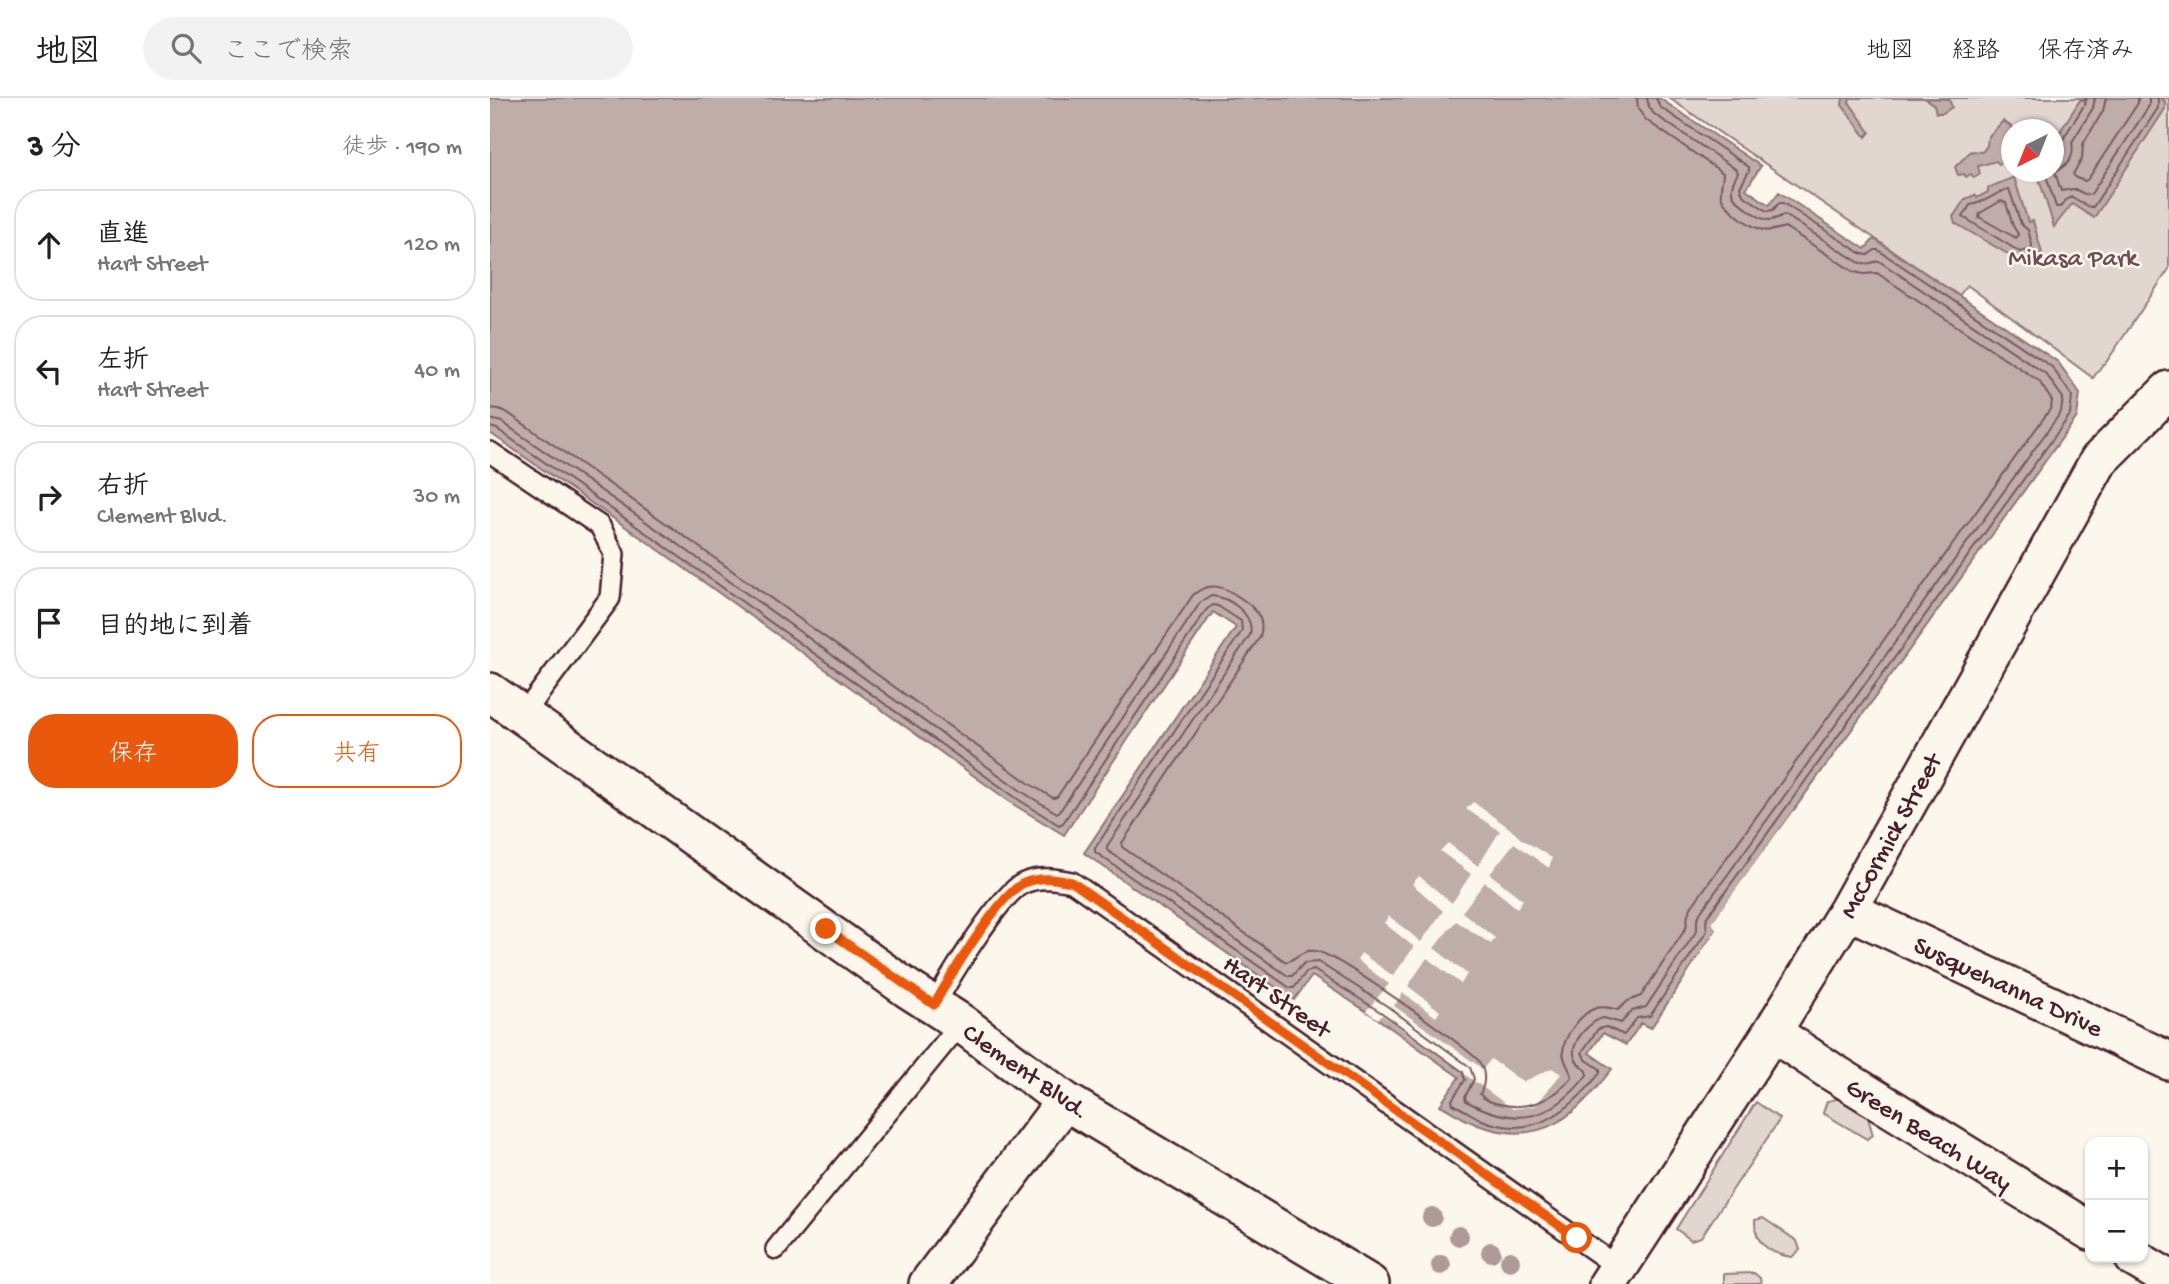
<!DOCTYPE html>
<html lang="ja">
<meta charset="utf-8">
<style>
body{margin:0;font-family:"Gochi Hand","Klee One",sans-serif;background:#f2f2f2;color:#202124}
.controls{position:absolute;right:21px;bottom:21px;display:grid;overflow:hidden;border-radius:14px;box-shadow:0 2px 5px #0004}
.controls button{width:63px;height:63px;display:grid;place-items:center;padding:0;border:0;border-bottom:2px solid #e0e0e0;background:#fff;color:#202124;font:35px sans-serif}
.compass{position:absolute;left:1511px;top:21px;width:63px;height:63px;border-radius:50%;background:#fff;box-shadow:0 2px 5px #0004;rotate:223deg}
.stop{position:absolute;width:21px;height:21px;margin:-16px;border:5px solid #ea580c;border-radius:50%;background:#fff}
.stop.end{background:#ea580c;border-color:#fff;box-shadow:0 2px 7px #0008}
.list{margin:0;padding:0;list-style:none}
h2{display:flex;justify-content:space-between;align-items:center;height:91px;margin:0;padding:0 28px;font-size:30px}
h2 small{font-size:23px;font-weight:400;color:#757577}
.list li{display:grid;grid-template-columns:46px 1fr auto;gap:21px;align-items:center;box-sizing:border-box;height:112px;margin:0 14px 14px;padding:0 14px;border:2px solid #e0e0e0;border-radius:28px}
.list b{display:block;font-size:26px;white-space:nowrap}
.list p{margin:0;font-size:23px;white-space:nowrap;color:#757577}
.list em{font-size:23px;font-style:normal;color:#757577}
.actions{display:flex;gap:14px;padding:21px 28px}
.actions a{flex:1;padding:16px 0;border:2px solid #ea580c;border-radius:28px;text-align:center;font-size:24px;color:#ea580c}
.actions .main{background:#ea580c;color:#fff}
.icon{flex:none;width:38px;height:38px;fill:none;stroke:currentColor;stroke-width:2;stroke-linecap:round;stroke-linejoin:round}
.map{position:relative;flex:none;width:1679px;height:1186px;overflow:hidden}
header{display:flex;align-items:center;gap:42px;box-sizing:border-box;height:98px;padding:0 35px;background:#fff;border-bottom:2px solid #e0e0e0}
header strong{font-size:33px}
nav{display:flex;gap:38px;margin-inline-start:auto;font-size:24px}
.search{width:490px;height:63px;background:#f2f2f2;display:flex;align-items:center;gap:18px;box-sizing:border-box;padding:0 24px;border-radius:38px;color:#757577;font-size:26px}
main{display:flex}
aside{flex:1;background:#fff}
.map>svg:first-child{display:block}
.green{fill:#e2d7d0;stroke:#967b7e;stroke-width:2;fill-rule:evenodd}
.water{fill:#bfadaa;stroke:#907477;stroke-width:2}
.pier{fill:#fbf7ec}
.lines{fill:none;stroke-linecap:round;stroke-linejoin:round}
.shore{stroke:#79585e;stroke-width:2}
.lane-casing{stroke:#4a1f2b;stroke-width:24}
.street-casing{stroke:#4a1f2b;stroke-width:42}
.lane{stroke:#fbf7ec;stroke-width:19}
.street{stroke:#fbf7ec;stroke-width:37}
.tree{fill:#af9a98}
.route{stroke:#ea580c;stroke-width:9}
.labels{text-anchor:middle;stroke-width:5;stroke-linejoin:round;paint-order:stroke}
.park-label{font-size:26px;fill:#704d54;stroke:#fbf7ec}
.street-label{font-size:26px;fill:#4a1f2b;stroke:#fbf7ec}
</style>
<header>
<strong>地図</strong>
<div class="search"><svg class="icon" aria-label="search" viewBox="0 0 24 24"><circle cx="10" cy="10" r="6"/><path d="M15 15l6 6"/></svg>ここで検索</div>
<nav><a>地図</a><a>経路</a><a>保存済み</a></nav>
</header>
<main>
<aside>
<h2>3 分<small>徒歩 · 190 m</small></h2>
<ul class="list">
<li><svg class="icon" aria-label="ahead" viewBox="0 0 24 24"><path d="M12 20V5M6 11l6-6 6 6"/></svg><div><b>直進</b><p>Hart Street</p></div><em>120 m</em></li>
<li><svg class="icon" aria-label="left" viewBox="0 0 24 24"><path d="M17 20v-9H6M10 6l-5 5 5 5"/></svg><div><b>左折</b><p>Hart Street</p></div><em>40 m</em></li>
<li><svg class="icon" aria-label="right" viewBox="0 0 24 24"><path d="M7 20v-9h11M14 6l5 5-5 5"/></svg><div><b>右折</b><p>Clement Blvd.</p></div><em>30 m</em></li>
<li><svg class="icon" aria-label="arrive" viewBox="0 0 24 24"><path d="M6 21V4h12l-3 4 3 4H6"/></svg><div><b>目的地に到着</b></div></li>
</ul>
<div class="actions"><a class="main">保存</a><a>共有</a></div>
</aside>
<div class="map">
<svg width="1679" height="1186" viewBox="0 0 1679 1186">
<rect width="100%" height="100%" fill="#fbf7ec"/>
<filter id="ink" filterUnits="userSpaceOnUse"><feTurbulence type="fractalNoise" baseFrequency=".0143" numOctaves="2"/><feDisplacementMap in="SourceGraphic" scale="14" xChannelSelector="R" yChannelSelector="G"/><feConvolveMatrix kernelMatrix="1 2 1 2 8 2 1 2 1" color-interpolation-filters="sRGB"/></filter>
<g filter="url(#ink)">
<path class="green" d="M 1179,0 L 1679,0 L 1679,171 L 1615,266 L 1613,266 L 1603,280 L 1477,187 L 1469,198 ZM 1521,32 L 1563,32 L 1563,74 L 1521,74 Z
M 1357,999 L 1375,1010 L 1383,1037 L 1377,1041 L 1333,1015 L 1337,1003 Z
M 1266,1004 L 1290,1021 L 1211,1139 L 1201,1142 L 1186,1131 Z
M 1273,1120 L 1307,1143 L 1310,1152 L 1302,1159 C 1280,1156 1264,1146 1265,1122 Z
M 1264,1175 L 1270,1180 L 1271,1186 L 1234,1186 L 1234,1176 Z"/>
<path class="water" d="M 0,0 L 1169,0 L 1271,68 L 1256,91 L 1279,107 L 1289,94 L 1375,151 L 1384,141 L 1568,264 L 1590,295 L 1587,319 L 1223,824 L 1226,832 L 1161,930 L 1151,925 L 1136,947 L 1113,935 L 1099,955 L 1122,971 C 1087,1015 1055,1049 994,1029 C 978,1025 964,1014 950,1007 L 969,979 L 888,921 L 822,878 L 804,902 L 594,755 L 746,529 L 723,514 L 574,737 L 526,708 L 169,452 L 0,335 Z
M 1353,0 L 1360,0 L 1359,4 L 1380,34 L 1376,39 L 1352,7 Z
M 1434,0 L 1459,1 L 1462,9 L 1453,15 L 1446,15 L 1444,7 Z
M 1598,0 L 1670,0 L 1675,3 L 1675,11 L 1604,120 L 1582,106 L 1564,129 L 1547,74 L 1563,74 L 1564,61 L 1568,53 L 1564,51 L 1564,43 L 1590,2 L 1596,2 Z
M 1513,23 L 1525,31 L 1521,32 C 1521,42 1525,54 1513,57 L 1514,63 L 1509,66 L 1506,63 L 1488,68 L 1490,76 L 1484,80 L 1481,76 L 1476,79 L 1474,76 L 1468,77 L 1465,69 L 1481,53 L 1492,54 L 1497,48 L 1498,39 Z
M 1524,79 L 1538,124 L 1543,123 L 1552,155 L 1528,162 L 1465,125 L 1463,119 L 1475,101 L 1485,97 L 1487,100 L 1498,94 L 1498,90 Z"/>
<path class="pier" d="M 983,704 L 1018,729 L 1030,740 L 1062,760 L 1059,770 L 1024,745 L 1000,776 L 1033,802 L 1027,810 L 995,784 L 972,814 L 1005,840 L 1001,846 L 966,823 L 944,850 L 977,876 L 971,886 L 937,860 L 918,888 L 950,913 L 946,919 L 913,895 L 904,908 L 993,971 L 1001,961 L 1033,984 L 1062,970 L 1071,976 L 1045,1008 L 1023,1011 L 892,917 L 888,921 L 876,913 L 899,886 L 867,862 L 871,855 L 903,878 L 924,849 L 894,825 L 899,818 L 931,844 L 953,813 L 922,786 L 929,778 L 962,805 L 981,776 L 950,753 L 958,745 L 988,768 L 1010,733 L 976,711 Z
M 1303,713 L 1306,714 L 1226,824 L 1229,834 L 1198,882 L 1195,880 L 1226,832 L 1222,824 Z"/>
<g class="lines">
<path class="shore" d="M 1605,0 L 1603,10 L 1582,44 C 1585,61 1578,66 1565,74 L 1571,93 L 1584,91 L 1597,97 L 1601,96 L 1659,8 L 1659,0
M 1616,0 L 1613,13 L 1593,46 L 1592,61 L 1583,76 L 1586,80 L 1595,83 L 1598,81 L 1648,5 L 1648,0
M 1563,63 C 1577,62 1573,52 1571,44 L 1595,6 L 1596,0
M 1555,74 L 1566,109 L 1570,109 L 1577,101 L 1582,99 L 1599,109 L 1603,109 L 1668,10 L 1668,0
M 1519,91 L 1531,126 L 1538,132 L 1542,147 L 1541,151 L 1530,154 L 1473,119 L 1480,107 C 1496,105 1504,95 1519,91 Z
M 1511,103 L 1516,105 L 1523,128 L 1528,136 L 1526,140 L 1489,119 L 1490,115 Z
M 0,310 L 9,311 L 18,315 L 184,431 L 540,686 L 563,700 L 567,699 L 703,497 C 719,483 733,488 749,499 C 764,509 776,519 770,539 L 632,745 L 632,749 L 796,864 C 806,861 812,851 825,853 C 844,854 970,944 988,962 C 996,973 996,984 990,996 C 994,1002 1001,1004 1009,1006 C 1037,1013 1064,1002 1082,979 C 1080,970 1073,964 1073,953 C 1074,938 1091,915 1106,910 C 1114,908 1121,910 1128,912 L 1138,903 L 1151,898 L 1196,830 L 1198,816 L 1202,808 L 1561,310 L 1562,303 L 1549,283 L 1387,175 L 1374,176 L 1364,174 L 1295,129 C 1288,131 1281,134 1273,132 C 1260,129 1234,110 1231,97 C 1230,89 1233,82 1233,75 L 1156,22 L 1148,11 L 1147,0
M 0,321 L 12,324 L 178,439 L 534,695 L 567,715 L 570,713 L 710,505 L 721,498 C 740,499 765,517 760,537 L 617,748 L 617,752 L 798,878 L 802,878 L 814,865 L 828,864 L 897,908 L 980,969 L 984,981 L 975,999 L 976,1003 C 1027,1030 1061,1023 1097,977 L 1097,973 C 1092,969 1087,966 1085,960 C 1079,945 1100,922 1114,920 L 1131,925 L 1142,913 L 1156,909 L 1207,832 L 1207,823 L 1210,815 L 1571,314 L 1573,300 L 1556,276 L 1389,163 L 1376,166 L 1368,164 L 1295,117 C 1290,118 1285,122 1279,122 C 1271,122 1265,116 1259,112 C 1242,100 1236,94 1248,75 L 1247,72 L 1164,16 L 1159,9 L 1157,0
M 0,329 L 7,331 L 173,447 L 529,702 L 569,727 L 573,725 L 717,511 L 723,507 L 728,508 L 751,523 L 752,533 L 605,750 L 605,754 L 800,890 L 804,890 L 816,874 L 824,872 L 892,915 L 973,974 L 975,982 L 962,1002 L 963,1006 C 973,1011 982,1017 992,1022 C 1043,1043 1080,1013 1110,975 L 1110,971 L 1095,961 L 1092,954 L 1108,931 L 1116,929 L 1134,937 L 1147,920 L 1160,918 L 1217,833 L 1216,824 L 1217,819 L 1580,317 L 1582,298 L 1562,269 L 1388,152 L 1385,152 L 1378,157 L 1372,156 L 1293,105 L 1289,105 L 1283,112 L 1277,113 L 1253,97 L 1250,89 L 1259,73 L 1259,69 L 1170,9 L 1166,0"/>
<defs>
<path id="lane" d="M 0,354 L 110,428 L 124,456 L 120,500 L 33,617
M 445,907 C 458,882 510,795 534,785 C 550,778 566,781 582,784 L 1129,1170
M 286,1151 L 471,925"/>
<path id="street" d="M 0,594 L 418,891 L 471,925 L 575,1003 L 880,1186
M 1358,812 L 1679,963
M 1282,934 L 1339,972 L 1600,1133
M 1644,1160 L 1679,1181
M 438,1186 L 575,1003
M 1118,1186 L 1282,934 L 1358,812 L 1609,362 L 1679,292"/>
</defs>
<use href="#lane" class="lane-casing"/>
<use href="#street" class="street-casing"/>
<use href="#lane" class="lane"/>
<use href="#street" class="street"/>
</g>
<g class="tree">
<circle cx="942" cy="1119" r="10"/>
<circle cx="969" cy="1138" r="10"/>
<circle cx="1001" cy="1154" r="10"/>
<circle cx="1020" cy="1163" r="10"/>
<circle cx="951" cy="1167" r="10"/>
</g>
</g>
<g class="lines" filter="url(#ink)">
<path class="route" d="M 336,831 L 444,907 C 458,882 510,795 534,785 C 550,778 566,781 582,784 L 1087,1140"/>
</g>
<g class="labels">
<g class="park-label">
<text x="1583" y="167">Mikasa Park</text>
</g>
<g class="street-label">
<text transform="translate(1399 737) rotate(-61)" y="9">McCormick Street</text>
<text transform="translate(1519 887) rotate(25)" y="9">Susquehanna Drive</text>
<text transform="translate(788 897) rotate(35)" y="9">Hart Street</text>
<text transform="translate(537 972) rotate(35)" y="9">Clement Blvd.</text>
<text transform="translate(1440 1035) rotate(32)" y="9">Green Beach Way</text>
</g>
</g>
</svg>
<div class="controls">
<button>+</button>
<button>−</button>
</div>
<svg class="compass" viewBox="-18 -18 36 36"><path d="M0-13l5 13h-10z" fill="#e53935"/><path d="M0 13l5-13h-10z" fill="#757577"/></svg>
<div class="stop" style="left:1087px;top:1140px"></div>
<div class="stop end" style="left:336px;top:831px"></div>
</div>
</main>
